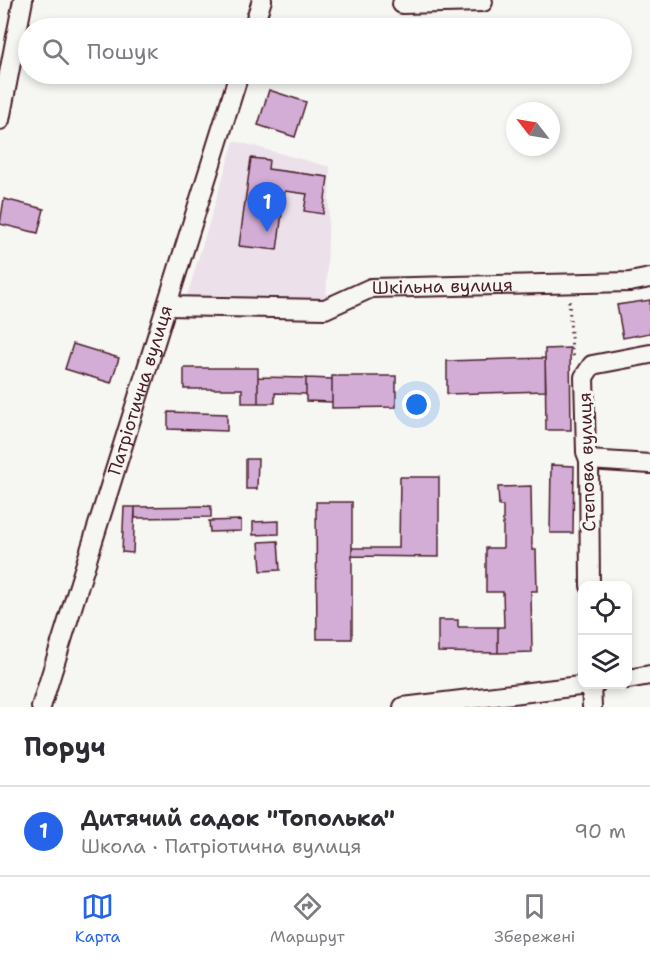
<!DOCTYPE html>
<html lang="uk">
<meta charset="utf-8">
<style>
body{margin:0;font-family:"Shantell Sans",sans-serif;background:#f7f7f7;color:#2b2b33}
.controls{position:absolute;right:18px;bottom:18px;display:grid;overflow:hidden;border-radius:12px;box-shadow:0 3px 9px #0003}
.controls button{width:54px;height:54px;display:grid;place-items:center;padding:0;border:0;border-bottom:2px solid #e1e1e2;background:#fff;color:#2b2b33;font:30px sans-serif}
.compass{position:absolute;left:506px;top:102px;width:54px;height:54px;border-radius:50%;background:#fff;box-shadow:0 3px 9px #0003;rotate:301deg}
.you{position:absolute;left:417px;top:405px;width:21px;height:21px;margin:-15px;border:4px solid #fff;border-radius:50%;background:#1a73e8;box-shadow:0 0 0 9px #1a73e833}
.badge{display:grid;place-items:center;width:39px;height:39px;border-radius:50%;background:#2563eb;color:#fff;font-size:20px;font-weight:700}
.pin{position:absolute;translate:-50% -50px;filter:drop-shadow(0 2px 3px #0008)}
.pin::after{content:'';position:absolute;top:32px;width:21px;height:18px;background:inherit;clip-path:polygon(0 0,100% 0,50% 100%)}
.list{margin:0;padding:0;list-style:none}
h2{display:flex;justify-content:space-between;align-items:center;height:78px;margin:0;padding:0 24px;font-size:26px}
h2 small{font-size:20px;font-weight:400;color:#7c7c81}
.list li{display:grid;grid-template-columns:39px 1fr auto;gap:18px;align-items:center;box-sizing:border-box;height:90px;padding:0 24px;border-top:2px solid #e1e1e2}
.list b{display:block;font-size:22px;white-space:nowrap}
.list p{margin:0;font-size:20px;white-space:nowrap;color:#7c7c81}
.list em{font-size:20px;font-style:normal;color:#7c7c81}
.icon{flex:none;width:33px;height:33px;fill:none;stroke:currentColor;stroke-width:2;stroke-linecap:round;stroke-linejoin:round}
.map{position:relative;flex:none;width:650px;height:707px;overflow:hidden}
.search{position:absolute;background:#fff;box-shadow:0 3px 9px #0003;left:18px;right:18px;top:18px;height:66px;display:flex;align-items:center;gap:15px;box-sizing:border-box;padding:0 21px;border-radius:33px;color:#7c7c81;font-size:22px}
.sheet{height:168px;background:#fff}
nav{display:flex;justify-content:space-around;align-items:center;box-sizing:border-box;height:84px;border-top:2px solid #e1e1e2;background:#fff;font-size:16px;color:#7c7c81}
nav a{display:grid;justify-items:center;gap:3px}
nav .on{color:#2563eb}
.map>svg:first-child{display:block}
.built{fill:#ece0ea}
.building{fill:#d3add6;stroke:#4a1f2b;stroke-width:1.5}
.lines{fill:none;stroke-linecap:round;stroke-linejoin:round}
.minor-casing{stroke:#4a1f2b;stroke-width:22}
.path{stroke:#4a1f2b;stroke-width:3;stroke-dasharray:1.5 4.5;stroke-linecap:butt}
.minor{stroke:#f6f6f2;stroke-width:18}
.labels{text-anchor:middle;stroke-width:6;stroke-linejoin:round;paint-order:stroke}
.street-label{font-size:18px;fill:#4a1f2b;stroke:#f6f6f2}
</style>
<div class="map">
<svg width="650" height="707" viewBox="0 0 650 707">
<rect width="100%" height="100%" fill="#f6f6f2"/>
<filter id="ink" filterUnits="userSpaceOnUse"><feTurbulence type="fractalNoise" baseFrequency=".0167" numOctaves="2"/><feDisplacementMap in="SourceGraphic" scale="12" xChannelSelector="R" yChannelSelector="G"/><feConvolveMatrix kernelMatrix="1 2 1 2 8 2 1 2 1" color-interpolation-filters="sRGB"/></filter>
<g filter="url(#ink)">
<path class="built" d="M 234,141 L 330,167 L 326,303 L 187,296 Z"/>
<path class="building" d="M 269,90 L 306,102 L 295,137 L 258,125 Z
M 251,158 L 269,160 L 268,169 L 328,177 L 323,214 L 304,211 L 307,194 L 285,191 L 277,250 L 239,246 Z
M 4,199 L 44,209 L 38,233 L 0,224 Z
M 650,300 L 650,333 L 623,338 L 617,305 Z
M 73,344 L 119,358 L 111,383 L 65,369 Z
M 570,348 L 571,430 L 546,430 L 545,349 Z
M 545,358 L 546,391 L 447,394 L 447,361 Z
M 184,368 L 258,368 L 258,403 L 242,403 L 242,389 L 184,389 Z
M 332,376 L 396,376 L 396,407 L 332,408 Z
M 258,377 L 306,378 L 306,394 L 275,393 L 275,403 L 258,403 Z
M 306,378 L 332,379 L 332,402 L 306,401 Z
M 168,412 L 227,414 L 227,431 L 168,429 Z
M 246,459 L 258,459 L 257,489 L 246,489 Z
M 551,465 L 574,466 L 573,533 L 550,533 Z
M 400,477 L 439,477 L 439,557 L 352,556 L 352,548 L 399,548 Z
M 531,486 L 532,550 L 536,550 L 537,591 L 531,591 L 532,652 L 498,653 L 498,627 L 504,627 L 503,592 L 486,592 L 486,548 L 503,548 L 503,506 L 499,506 L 498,487 Z
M 316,502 L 352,502 L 352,639 L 317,639 Z
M 211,506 L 211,517 L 135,518 L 135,507 Z
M 124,507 L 135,507 L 133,553 L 122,552 Z
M 241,520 L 241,531 L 210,532 L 209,521 Z
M 279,521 L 279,534 L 253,535 L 253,522 Z
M 278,541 L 280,570 L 261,571 L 259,542 Z
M 438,620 L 458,620 L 458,627 L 498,627 L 498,653 L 438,652 Z"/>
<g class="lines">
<defs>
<g id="minor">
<path d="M 402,4 L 483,2 L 482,0"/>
<path d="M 253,28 L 262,0"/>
<path d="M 0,120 L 23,0"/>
<path id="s1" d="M 167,306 L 325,309 L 371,288 L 630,282 L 650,278"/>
<path d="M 589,460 L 650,464"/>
<path d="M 590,586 L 589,460 L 586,452 L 584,377 L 592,365 L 650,354"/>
<path d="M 628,679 L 650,675"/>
<path d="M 591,684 L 592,707"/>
<path id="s2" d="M 41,707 L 239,74"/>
<path d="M 403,707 L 596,684"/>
</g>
</defs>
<use href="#minor" class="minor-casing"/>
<path class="path" d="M 569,301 L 572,352 L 575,359"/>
<use href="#minor" class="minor"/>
</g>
</g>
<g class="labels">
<g class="street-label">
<text dy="6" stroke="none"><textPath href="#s1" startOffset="280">Шкільна вулиця</textPath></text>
<text dy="6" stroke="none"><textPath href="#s2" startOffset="332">Патріотична вулиця</textPath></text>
<text transform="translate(587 462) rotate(-92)" y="6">Степова вулиця</text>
</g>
</g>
</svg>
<div class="controls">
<button><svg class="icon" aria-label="locate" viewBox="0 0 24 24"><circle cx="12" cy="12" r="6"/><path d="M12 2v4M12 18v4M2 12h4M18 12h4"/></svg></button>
<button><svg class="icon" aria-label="layers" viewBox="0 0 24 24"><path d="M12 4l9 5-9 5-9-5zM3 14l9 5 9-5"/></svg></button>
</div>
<svg class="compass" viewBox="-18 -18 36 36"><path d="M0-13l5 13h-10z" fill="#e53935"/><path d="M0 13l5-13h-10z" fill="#7c7c81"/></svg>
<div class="you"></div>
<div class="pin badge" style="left:267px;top:232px">1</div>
<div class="search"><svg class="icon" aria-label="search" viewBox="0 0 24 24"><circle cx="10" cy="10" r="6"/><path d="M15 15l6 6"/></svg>Пошук</div>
</div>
<section class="sheet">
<h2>Поруч<small></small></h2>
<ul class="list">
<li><span class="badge">1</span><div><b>Дитячий садок &quot;Тополька&quot;</b><p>Школа · Патріотична вулиця</p></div><em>90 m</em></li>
</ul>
</section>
<nav>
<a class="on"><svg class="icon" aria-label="map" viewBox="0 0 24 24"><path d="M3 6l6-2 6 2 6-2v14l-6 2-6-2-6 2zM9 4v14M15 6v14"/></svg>Карта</a>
<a><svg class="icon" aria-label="directions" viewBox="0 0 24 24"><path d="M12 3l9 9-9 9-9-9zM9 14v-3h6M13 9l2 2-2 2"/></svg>Маршрут</a>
<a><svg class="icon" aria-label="saved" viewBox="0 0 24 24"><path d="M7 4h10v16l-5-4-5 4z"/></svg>Збережені</a>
</nav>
